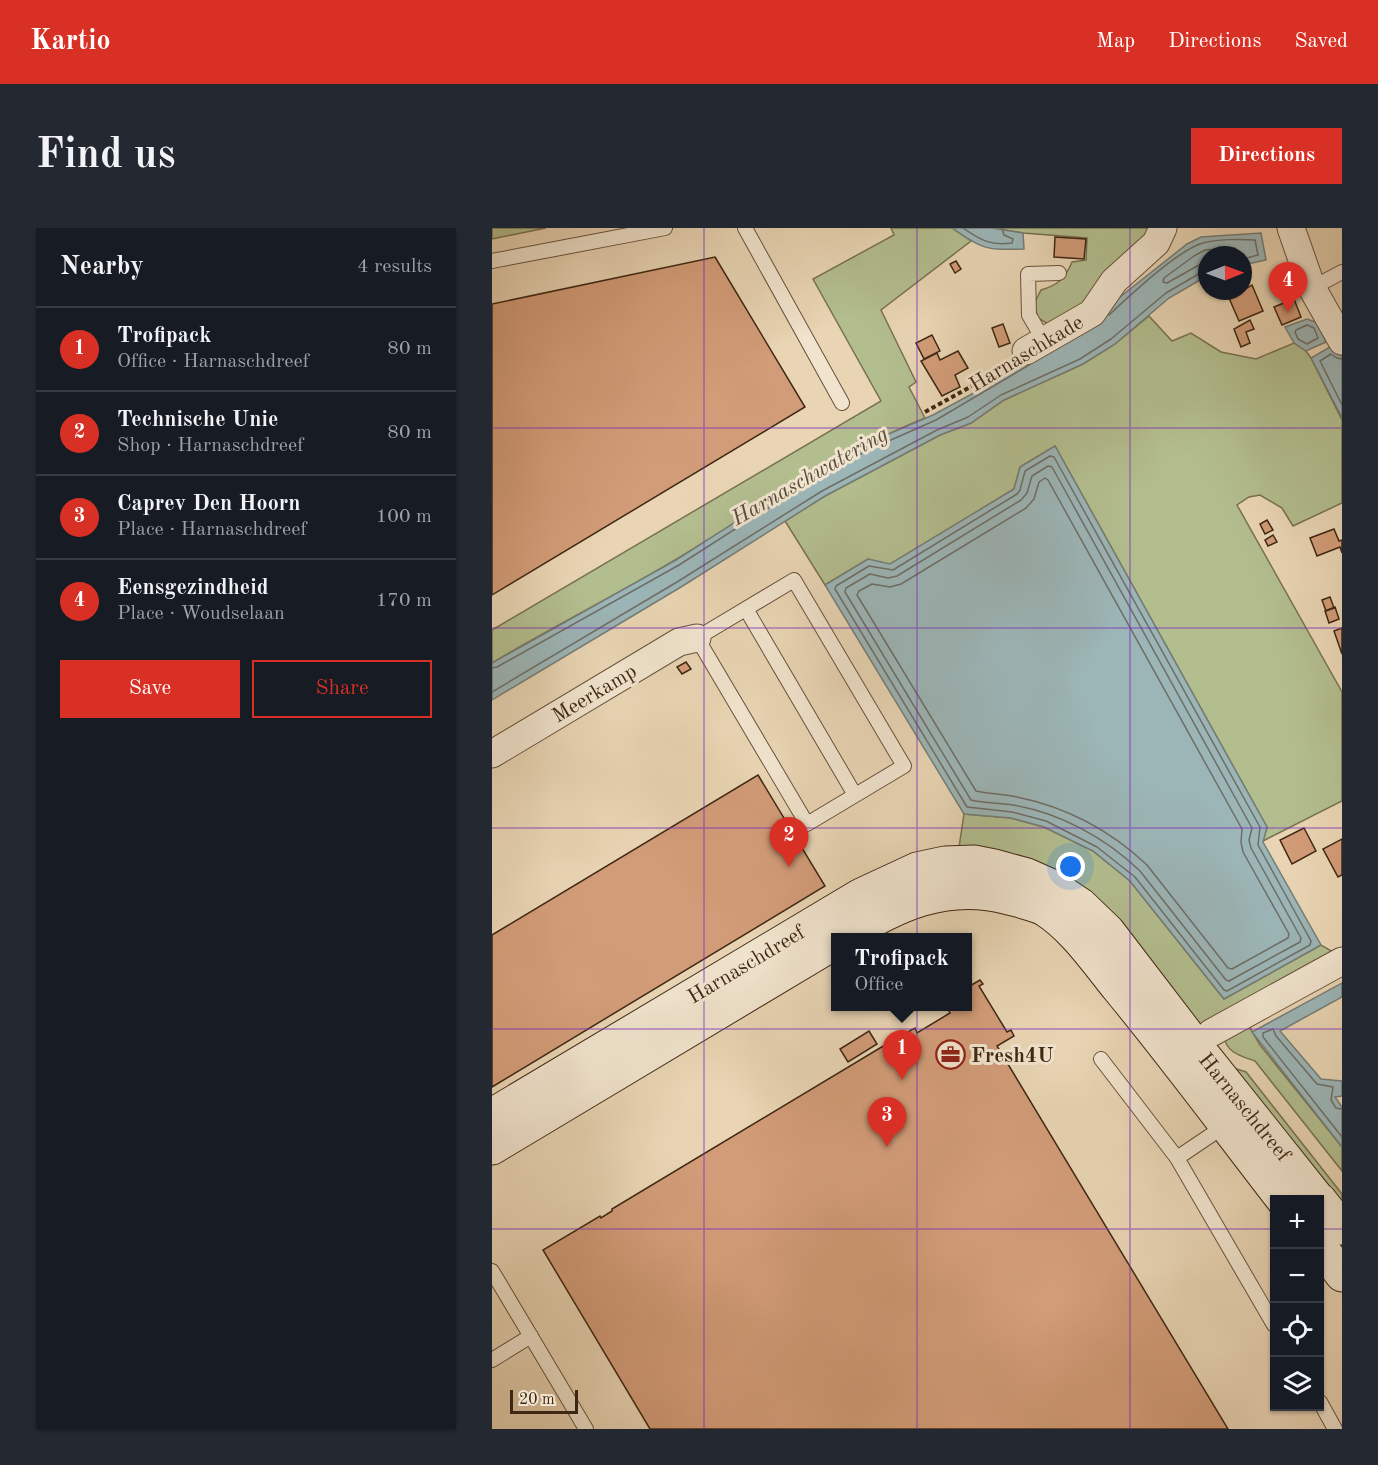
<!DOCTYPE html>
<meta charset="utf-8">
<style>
body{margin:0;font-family:"Old Standard TT",serif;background:#242831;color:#f1f3f6}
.controls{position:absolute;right:18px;bottom:18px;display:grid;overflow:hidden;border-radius:0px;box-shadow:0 2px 4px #0004}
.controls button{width:54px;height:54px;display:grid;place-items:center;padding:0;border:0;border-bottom:2px solid #363941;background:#171b24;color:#f1f3f6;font:30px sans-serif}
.compass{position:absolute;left:706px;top:18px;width:54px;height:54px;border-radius:50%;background:#171b24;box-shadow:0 2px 4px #0004;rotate:89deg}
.scale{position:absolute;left:18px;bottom:15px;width:68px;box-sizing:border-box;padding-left:6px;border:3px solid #3e2713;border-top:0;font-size:16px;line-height:21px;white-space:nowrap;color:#3e2713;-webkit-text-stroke:4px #f1e4ce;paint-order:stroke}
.you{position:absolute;left:579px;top:639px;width:21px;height:21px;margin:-15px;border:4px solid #fff;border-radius:50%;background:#1a73e8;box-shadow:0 0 0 9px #1a73e833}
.badge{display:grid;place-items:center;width:39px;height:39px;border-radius:50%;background:#d93025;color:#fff;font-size:20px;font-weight:700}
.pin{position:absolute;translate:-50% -50px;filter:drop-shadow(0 2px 3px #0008)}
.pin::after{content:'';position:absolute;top:32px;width:21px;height:18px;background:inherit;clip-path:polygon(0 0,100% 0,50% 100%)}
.popup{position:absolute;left:339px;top:705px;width:141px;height:78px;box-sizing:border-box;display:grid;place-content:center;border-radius:0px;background:#171b24;filter:drop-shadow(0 2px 4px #0005);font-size:20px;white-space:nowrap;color:#9ea1a6}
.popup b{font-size:22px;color:#f1f3f6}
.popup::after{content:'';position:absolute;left:50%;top:100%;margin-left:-12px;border:12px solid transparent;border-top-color:#171b24}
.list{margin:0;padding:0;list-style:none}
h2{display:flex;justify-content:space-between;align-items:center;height:78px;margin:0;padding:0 24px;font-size:26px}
h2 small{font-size:20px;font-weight:400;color:#9ea1a6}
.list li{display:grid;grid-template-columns:39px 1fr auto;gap:18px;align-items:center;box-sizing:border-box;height:84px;padding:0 24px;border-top:2px solid #363941}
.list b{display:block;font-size:22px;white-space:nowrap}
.list p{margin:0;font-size:20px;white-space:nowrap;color:#9ea1a6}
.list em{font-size:20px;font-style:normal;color:#9ea1a6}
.actions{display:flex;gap:12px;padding:18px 24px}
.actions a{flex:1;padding:14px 0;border:2px solid #d93025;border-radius:0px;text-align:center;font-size:21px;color:#d93025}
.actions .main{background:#d93025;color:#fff}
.icon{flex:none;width:33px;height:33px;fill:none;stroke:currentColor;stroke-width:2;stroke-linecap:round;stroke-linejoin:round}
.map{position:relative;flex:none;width:850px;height:1201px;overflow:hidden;border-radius:0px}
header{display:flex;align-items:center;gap:36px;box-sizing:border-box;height:84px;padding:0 30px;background:#d93025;color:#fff}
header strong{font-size:28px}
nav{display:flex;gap:33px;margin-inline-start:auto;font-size:21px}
.intro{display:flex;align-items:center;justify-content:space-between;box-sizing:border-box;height:144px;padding:0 36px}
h1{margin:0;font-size:42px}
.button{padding:15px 27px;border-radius:0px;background:#d93025;color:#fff;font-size:21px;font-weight:700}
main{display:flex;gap:36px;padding:0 36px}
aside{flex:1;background:#171b24;border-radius:0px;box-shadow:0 2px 4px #0004}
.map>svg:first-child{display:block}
.green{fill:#b3be8f;stroke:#787251;stroke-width:1.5}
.water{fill:#9cb6b8;stroke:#767d76;stroke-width:1.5}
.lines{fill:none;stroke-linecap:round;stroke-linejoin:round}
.shore{stroke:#6d6e66;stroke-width:1.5}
.building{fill:#d29c78;stroke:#3e2713;stroke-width:1.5}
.lane-casing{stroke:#69523b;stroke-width:16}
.street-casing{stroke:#69523b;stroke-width:29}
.secondary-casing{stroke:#3e2713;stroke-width:35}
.path{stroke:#3e2713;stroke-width:4;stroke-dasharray:4.5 3;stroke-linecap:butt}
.lane{stroke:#f1e4ce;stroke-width:14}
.street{stroke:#f1e4ce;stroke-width:27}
.secondary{stroke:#f1e4ce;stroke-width:33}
.grid{fill:none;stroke:#7b2cbf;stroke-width:1.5;stroke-opacity:0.55}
.labels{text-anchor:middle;stroke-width:6;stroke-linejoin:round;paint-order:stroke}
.street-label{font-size:21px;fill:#3e2713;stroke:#f1e4ce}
.poi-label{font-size:21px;font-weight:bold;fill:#3e2713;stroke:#f1e4ce;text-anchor:start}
.water-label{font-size:22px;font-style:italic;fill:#564b3c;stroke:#f1e4ce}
</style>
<header>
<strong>Kartio</strong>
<nav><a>Map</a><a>Directions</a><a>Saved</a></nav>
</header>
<div class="intro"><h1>Find us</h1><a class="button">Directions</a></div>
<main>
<aside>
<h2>Nearby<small>4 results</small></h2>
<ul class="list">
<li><span class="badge">1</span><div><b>Trofipack</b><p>Office · Harnaschdreef</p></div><em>80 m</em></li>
<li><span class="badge">2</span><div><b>Technische Unie</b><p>Shop · Harnaschdreef</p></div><em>80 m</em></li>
<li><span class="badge">3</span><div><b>Caprev Den Hoorn</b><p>Place · Harnaschdreef</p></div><em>100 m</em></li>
<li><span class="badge">4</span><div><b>Eensgezindheid</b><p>Place · Woudselaan</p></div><em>170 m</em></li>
</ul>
<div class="actions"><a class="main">Save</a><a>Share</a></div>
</aside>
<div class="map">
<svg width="850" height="1201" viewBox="0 0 850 1201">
<rect width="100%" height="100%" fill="#e9d5b4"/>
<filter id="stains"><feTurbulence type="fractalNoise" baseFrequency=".00333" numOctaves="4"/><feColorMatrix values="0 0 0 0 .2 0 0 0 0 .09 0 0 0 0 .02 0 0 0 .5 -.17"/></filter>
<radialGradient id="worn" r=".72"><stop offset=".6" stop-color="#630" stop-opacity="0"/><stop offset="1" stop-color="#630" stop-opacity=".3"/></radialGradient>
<path class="green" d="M 0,0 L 54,0 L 0,11 Z
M 399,0 L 460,0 L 479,13 L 389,82 L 424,154 L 417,159 L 433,190 C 343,226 266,283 183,332 C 123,368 60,399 0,435 L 0,402 L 389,173 L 321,51 L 402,7 Z
M 500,0 L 664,0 L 599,79 L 558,97 L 546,90 L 542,76 L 549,62 C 566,57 573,51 580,34 L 594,32 L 595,10 L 531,5 Z
M 657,88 L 680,113 L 699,105 L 729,124 L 764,131 L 802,115 L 814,123 L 819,130 L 850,192 L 850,275 L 801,298 L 790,280 L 768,267 L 757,269 L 745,277 L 850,464 L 850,573 L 771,613 L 775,599 L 563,218 L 528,239 L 522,261 L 398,337 L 376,331 L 333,357 L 293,293 L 333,268 L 448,207 L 479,195 L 512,172 L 591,136 L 623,116 Z
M 472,586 L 519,590 L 552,599 L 601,623 L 638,653 L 732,771 L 829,717 L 848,728 L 706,803 L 466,626 Z
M 754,793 L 768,817 L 850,919 L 850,943 L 763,833 C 749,828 734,825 732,808 Z
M 735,838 L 754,844 L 850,966 L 850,984 Z"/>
<path class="water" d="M 460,0 L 500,0 L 531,5 L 532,21 C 493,22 492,22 460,0 Z
M 769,5 L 774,32 L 751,37 L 751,27 L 715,27 L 715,48 L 677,70 L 623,116 L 591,136 L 512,172 L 479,195 L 448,207 L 333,268 L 189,359 L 0,472 L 0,435 L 184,332 L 281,270 L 371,217 L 441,187 L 478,167 L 590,99 L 695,16 L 709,9 Z
M 815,91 L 826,95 L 834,114 L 814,123 L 802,115 L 793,99 Z
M 843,116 L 850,129 L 850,190 L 819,130 Z
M 563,218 L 775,599 L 771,614 L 829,717 L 732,771 L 638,653 L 601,623 L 552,599 L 519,590 L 472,586 L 333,357 L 376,331 L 398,336 L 522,261 L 528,239 Z
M 850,755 L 850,769 L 788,803 L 829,851 L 850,853 L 850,868 L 843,869 L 850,879 L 850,919 L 760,804 Z"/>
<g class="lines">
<path class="shore" d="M 471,0 C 488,12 499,18 520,15 L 521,11 L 512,7 L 510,0
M 715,36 L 707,37 L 675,55 L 671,54 L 672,50 L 702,28 L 713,22 L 743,20 L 746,24 L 743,27
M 617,87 C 636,69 688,21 711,15 C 724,11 749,11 763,12 L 766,27 L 751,31
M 815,97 L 822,100 L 826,110 L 815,116 L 806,111 L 803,104 L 804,102 Z
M 850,131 L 845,130 L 839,126 L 828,133 L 850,177
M 558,228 L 562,229 L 768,599 L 766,617 L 819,713 L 818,717 L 735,763 L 732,762 L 643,649 L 605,619 L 554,593 L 520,584 L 475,579 L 343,361 L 344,358 L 377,338 L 401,342 L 525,266 L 528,262 L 533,243 Z
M 556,238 L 560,239 L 760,600 L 757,612 L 759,620 L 809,710 L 808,714 L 737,753 L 734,752 L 648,643 C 614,610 568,585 521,577 C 507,575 492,575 479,572 L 353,364 L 354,360 L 378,346 L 396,350 L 405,348 L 529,272 L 535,265 L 540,248 Z
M 553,250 L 556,252 L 750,601 L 749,614 L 751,624 L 797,706 L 796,710 L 740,741 L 736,740 L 655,637 C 619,603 574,579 525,569 C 512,566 497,566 484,563 L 365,367 L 367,363 L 380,356 L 398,359 L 409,356 L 534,280 L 542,271 L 547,254 Z
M 0,440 L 5,439 L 187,337 L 284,275 L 374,223 L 444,192 L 537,137
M 0,464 L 185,354 L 330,263 L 445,202 L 476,189 L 509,167 L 588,131 L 619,111 L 674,65 L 710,44 L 715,43
M 850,881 L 844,880 L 839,872 L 841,859 L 825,856 L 784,808 L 781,801 L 771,805 L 771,809 L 850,909"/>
</g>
<path class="building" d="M 563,9 L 594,11 L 592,31 L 562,29 Z
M 223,29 L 313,179 L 0,367 L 0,76 Z
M 464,33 L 469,41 L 463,45 L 458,36 Z
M 760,57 L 771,83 L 747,93 L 737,70 Z
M 802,71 L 809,89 L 790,97 L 782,79 Z
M 758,92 L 762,101 L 754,104 L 758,115 L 749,119 L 742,101 Z
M 511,96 L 518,115 L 507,119 L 500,100 Z
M 440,107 L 448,123 L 432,131 L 424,115 Z
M 466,123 L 476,140 L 463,147 L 468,159 L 450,168 L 429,133 L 445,125 L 448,132 Z
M 775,292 L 781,302 L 773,306 L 768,296 Z
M 842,301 L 847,313 L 850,312 L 850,325 L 848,319 L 825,328 L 818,310 Z
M 781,307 L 785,314 L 776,318 L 773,312 Z
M 838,369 L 842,380 L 834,383 L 830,372 Z
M 843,379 L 847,391 L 837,395 L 833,383 Z
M 850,400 L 850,426 L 842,403 Z
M 194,434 L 199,441 L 190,446 L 185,439 Z
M 266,547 L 333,658 L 0,859 L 0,707 Z
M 812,600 L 824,623 L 800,636 L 788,612 Z
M 850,611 L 850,647 L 846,649 L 831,621 Z
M 488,752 L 491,756 L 487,758 L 515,804 L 519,802 L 522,808 L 505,818 L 736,1201 L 158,1201 L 51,1022 L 108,988 L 109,990 L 120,983 L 120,981 L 403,811 L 423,800 L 425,805 L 458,785 L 454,778 L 476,778 L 476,759 Z
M 377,803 L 385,816 L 356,834 L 348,821 Z"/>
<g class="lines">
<defs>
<path id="lane" d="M 253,0 L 350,175
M 0,33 L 173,0
M 820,60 L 850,44
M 552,113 L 537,87 L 536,46 L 567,45
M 302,352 L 412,538 L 315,596 L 205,410 Z
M 254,381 L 363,567
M 609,831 L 685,930 L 782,1097
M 685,930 L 734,897
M 0,1043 L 94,1201
M 0,1132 L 39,1108
M 828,1174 L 843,1201"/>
<path id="street" d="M 799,0 L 820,60 L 850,113
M 534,123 L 600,85 L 622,53 L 664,15 L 671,0
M 0,526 L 187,414 L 205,410
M 719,805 L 850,733"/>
<path id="secondary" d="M 351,710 C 404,677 454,653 517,670 C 528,673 542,676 552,681 C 582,700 604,733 626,760 C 683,829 736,901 791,972
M 0,887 L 369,667 L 425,641 L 453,635 L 482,634 L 502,638 L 535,647 L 562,659 L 589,677 L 616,703 L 701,814 L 827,972
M 0,920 L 344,714
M 828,972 L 850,1000
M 828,1018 L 850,1047"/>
</defs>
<use href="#lane" class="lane-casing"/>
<use href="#street" class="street-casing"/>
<use href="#secondary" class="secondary-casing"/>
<path class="path" d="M 433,184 L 489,153 L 516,135"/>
<use href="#lane" class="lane"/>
<use href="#street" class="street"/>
<use href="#secondary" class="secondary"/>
</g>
<path class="grid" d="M 212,0 L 212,1201M 425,0 L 425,1201M 638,0 L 638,1201M 0,200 L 850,200M 0,400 L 850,400M 0,600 L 850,600M 0,801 L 850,801M 0,1001 L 782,1001M 828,1001 L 850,1001"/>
<defs>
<symbol id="office-ring" viewBox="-11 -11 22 22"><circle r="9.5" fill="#f1e4ce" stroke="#8f2418" stroke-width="1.5"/><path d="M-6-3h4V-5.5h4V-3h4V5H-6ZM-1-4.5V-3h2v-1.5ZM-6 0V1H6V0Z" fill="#8f2418"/></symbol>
</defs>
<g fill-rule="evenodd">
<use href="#office-ring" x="442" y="810" width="33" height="33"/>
</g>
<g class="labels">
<g class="street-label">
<text transform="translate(534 125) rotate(-31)" y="7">Harnaschkade</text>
<text transform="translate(102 465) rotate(-31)" y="7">Meerkamp</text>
<text transform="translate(254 736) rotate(-31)" y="7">Harnaschdreef</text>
<text transform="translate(753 879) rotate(51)" y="7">Harnaschdreef</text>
</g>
<g class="poi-label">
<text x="479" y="834">Fresh4U</text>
</g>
<g class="water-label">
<text transform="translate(317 247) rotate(-30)" y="8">Harnaschwatering</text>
</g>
</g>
<rect width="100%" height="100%" filter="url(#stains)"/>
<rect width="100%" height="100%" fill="url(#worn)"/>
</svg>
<div class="controls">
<button>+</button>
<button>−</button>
<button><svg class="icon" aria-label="locate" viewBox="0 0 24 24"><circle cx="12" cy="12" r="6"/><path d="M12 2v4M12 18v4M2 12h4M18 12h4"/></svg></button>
<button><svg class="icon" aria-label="layers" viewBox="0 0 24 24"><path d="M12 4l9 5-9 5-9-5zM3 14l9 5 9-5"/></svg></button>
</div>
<svg class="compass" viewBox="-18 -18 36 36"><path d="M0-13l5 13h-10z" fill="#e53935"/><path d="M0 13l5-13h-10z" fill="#9ea1a6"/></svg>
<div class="scale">20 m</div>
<div class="you"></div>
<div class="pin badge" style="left:410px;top:852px">1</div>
<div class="popup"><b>Trofipack</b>Office</div>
<div class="pin badge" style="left:297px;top:639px">2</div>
<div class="pin badge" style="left:395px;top:919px">3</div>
<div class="pin badge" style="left:796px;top:84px">4</div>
</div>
</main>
